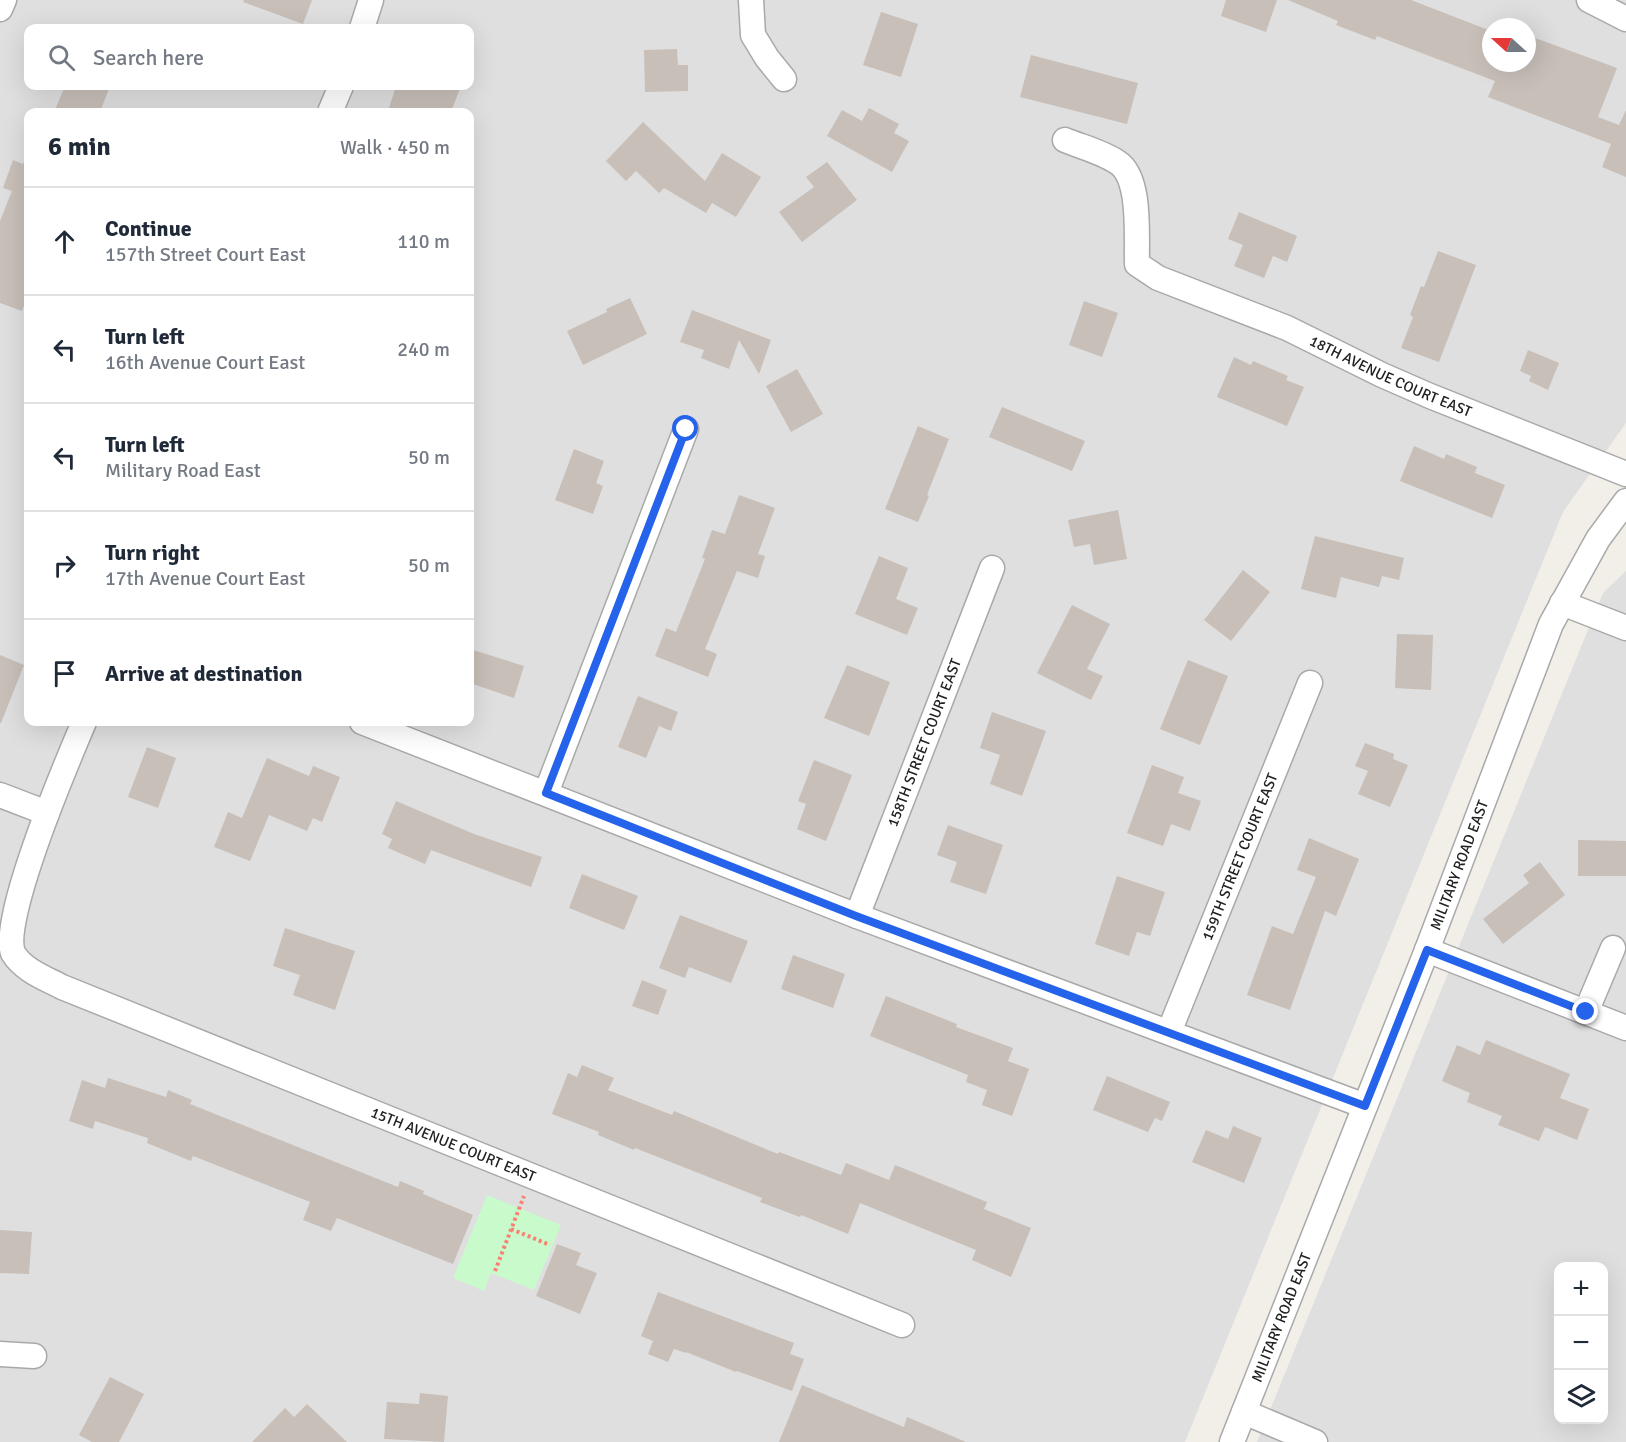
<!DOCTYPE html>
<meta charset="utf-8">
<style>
body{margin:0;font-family:Signika,sans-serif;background:#f2f2f3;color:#1f2937}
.controls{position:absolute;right:18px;bottom:18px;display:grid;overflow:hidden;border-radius:12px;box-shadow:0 6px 24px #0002}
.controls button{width:54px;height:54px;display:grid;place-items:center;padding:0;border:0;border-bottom:2px solid #e0e1e3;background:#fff;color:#1f2937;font:30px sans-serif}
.compass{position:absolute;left:1482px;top:18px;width:54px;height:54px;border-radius:50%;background:#fff;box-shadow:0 6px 24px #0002;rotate:291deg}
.stop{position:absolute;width:18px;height:18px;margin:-14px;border:4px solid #2563eb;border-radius:50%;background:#fff}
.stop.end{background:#2563eb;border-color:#fff;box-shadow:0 2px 6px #0008}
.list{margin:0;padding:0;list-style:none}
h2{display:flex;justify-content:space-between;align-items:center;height:78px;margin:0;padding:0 24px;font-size:26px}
h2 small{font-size:20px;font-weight:400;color:#747a83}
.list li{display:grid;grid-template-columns:39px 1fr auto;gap:18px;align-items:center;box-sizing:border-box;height:108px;padding:0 24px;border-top:2px solid #e0e1e3}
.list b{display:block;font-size:22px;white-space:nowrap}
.list p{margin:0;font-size:20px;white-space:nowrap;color:#747a83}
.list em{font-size:20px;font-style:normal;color:#747a83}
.icon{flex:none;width:33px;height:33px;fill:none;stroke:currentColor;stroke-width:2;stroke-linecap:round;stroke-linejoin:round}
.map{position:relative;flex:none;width:1626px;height:1442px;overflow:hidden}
.search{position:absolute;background:#fff;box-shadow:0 6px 24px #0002;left:24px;top:24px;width:450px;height:66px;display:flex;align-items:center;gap:15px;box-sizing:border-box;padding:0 21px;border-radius:12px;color:#747a83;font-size:22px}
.panel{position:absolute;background:#fff;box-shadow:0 6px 24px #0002;left:24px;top:108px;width:450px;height:618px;border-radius:12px}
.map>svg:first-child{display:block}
.residential{fill:#e0dfdf;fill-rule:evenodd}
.park{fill:#c8facc}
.building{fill:#c7bfb8}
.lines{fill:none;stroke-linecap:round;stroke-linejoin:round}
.minor-casing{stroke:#a9a9a9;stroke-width:27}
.path{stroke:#fa8072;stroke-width:4;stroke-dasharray:3 3;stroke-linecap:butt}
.minor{stroke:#fff;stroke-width:24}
.route{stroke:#2563eb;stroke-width:8}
.labels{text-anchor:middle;stroke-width:6;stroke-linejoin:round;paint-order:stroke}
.street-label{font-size:15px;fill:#222;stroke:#fff}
</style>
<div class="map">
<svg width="1626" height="1442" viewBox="0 0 1626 1442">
<rect width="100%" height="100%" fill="#f2efe9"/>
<path class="residential" d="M 0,0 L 1626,0 L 1626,423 L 1563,512 L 1185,1442 L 0,1442 ZM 1491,27 L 1527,27 L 1527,63 L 1491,63 ZM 28,28 L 470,28 L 470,86 L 28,86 ZM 28,112 L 470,112 L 470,722 L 28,722 Z
M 1626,571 L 1626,1442 L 1257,1442 L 1603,593 ZM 1558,1266 L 1604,1266 L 1604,1420 L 1558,1420 Z"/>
<path class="park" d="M 487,1195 L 561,1225 L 534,1290 L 491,1273 L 484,1291 L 453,1278 Z"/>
<path class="building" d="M 244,0 L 312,0 L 303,24 L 243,2 Z
M 1226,0 L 1277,0 L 1266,32 L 1221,16 Z
M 1288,0 L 1411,0 L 1491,31 L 1491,63 L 1527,63 L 1527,35 L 1617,68 L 1598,117 L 1619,125 L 1626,110 L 1626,177 L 1602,167 L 1611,144 L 1488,97 L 1495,81 L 1377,36 L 1375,40 L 1336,25 L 1338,21 Z
M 881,12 L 918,24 L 901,77 L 863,65 Z
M 677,49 L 678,65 L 688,65 L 688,91 L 645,92 L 644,50 Z
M 1031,55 L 1138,83 L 1127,124 L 1020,97 Z
M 65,86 L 110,86 L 100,112 L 54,112 Z
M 396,86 L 461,86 L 451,112 L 402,112 L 389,108 Z
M 869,108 L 899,124 L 894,133 L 909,141 L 892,172 L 827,136 L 842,110 L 862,121 Z
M 643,122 L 705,181 L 722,153 L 761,177 L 736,217 L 712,203 L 706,213 L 664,188 L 659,193 L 636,171 L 626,181 L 606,161 Z
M 27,153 L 28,294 L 22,311 L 0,303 L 0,221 L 12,191 L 3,188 L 13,160 L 23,164 Z
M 827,162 L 857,200 L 802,242 L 779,212 L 814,187 L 806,177 Z
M 1239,212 L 1297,236 L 1287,262 L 1273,256 L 1264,278 L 1234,266 L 1243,245 L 1228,239 Z
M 1438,251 L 1476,265 L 1439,362 L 1401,348 L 1413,317 L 1410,315 L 1421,286 L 1424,287 Z
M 630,298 L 647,334 L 583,365 L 567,331 L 607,312 L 606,309 Z
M 1084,301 L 1118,313 L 1102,357 L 1069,345 Z
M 692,310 L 771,340 L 759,374 L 739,340 L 729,369 L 701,358 L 704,350 L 680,342 Z
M 1528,350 L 1559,363 L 1548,390 L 1529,381 L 1531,376 L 1520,371 Z
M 1234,357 L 1251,365 L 1253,361 L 1288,376 L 1286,380 L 1304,387 L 1287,426 L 1217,397 Z
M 797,369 L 823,414 L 791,432 L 766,386 Z
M 1002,407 L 1085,441 L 1072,471 L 989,437 Z
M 918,426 L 949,439 L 927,495 L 929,496 L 918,522 L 885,509 Z
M 1414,446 L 1444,459 L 1446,454 L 1477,467 L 1475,473 L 1505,485 L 1492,518 L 1400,481 Z
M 574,449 L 604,461 L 596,483 L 603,486 L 593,514 L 555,500 Z
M 739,495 L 775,508 L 758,554 L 765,556 L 758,578 L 737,571 L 705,649 L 717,654 L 708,677 L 655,656 L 666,628 L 676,632 L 705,559 L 702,558 L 712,530 L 725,534 Z
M 1118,510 L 1127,559 L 1094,565 L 1090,544 L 1074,547 L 1068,520 Z
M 1315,536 L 1404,558 L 1399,580 L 1382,576 L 1379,587 L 1341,577 L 1336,598 L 1301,589 Z
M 879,556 L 908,568 L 896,599 L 918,608 L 907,635 L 855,614 Z
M 1243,570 L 1270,592 L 1231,641 L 1204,620 Z
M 1072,605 L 1110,624 L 1087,669 L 1103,676 L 1091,700 L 1037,673 Z
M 1397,634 L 1433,635 L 1431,690 L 1395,688 Z
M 470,649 L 524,666 L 514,698 L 470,683 Z
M 0,655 L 24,665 L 1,723 L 0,723 Z
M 1188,660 L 1228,676 L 1200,745 L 1160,729 Z
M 847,665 L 890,682 L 869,736 L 824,718 Z
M 638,696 L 678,712 L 671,731 L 659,726 L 646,758 L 618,747 Z
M 992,712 L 1046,731 L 1022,796 L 990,784 L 1000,755 L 980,748 Z
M 1365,743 L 1394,754 L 1393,759 L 1408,765 L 1390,807 L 1358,794 L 1368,771 L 1355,766 Z
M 147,747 L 176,758 L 158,808 L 128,797 Z
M 267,758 L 309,776 L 313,766 L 340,777 L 322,822 L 313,818 L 307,831 L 269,815 L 250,861 L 214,847 L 228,812 L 242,818 Z
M 814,760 L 852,775 L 826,841 L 797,829 L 806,804 L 798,801 Z
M 1152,765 L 1184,777 L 1178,793 L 1201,801 L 1190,831 L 1171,824 L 1163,846 L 1127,833 Z
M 396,801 L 474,834 L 542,857 L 531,887 L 431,850 L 425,864 L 388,848 L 392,839 L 382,834 Z
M 948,825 L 1003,845 L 986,894 L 950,882 L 957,862 L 937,855 Z
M 1309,838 L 1359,859 L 1336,916 L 1325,911 L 1290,1010 L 1247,995 L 1272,926 L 1293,934 L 1316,877 L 1297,870 Z
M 1578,840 L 1626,841 L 1626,876 L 1578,876 Z
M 1540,862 L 1565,895 L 1503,944 L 1483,919 L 1529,883 L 1523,875 Z
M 582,874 L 638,896 L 624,930 L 569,908 Z
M 1117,876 L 1165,892 L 1150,936 L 1137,932 L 1129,956 L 1095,944 Z
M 680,915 L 748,941 L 731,983 L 689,967 L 685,978 L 659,968 Z
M 285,928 L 355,951 L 335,1010 L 293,995 L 300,975 L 273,966 Z
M 793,955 L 845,974 L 833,1008 L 781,989 Z
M 642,980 L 667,990 L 658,1015 L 632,1006 Z
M 886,996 L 957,1024 L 956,1027 L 1013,1048 L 1008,1061 L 1029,1069 L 1012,1116 L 982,1105 L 987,1090 L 966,1082 L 968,1075 L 870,1036 Z
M 1486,1040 L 1570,1074 L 1560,1098 L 1589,1109 L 1577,1140 L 1545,1127 L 1539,1141 L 1498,1125 L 1502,1116 L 1467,1102 L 1470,1093 L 1442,1081 L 1457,1045 L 1480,1055 Z
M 582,1065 L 614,1078 L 608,1090 L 672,1115 L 674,1111 L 778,1154 L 779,1152 L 841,1175 L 846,1163 L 889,1180 L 895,1165 L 987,1202 L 984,1209 L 1031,1228 L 1011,1277 L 972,1260 L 976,1250 L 860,1203 L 848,1234 L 801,1215 L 800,1217 L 760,1202 L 762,1198 L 635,1148 L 634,1150 L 598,1135 L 599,1132 L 552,1114 L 568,1073 L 577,1077 Z
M 1107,1076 L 1170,1102 L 1162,1121 L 1155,1118 L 1148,1132 L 1093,1110 Z
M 108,1078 L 166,1097 L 168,1090 L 192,1100 L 190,1104 L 398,1187 L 400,1181 L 424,1191 L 423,1194 L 473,1215 L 453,1264 L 337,1218 L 331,1231 L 303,1220 L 310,1202 L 193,1156 L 191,1161 L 147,1143 L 148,1138 L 95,1121 L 93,1129 L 69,1121 L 82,1080 L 105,1088 Z
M 1233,1126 L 1262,1138 L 1244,1183 L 1192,1162 L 1206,1130 L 1228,1139 Z
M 0,1230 L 32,1232 L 29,1274 L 0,1273 Z
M 557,1244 L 581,1253 L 576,1265 L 597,1273 L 580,1314 L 536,1296 Z
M 658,1292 L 794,1343 L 790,1354 L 804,1359 L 792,1391 L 737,1371 L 736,1372 L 686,1352 L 686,1353 L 674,1349 L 668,1362 L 648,1354 L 653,1341 L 641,1336 Z
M 110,1377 L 144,1394 L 119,1442 L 92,1442 L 79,1435 Z
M 802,1385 L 904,1427 L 907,1417 L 966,1442 L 779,1442 Z
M 420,1393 L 448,1396 L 444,1442 L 384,1439 L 387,1402 L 419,1404 Z
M 307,1404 L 347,1442 L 252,1442 L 285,1408 L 294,1417 Z"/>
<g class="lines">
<defs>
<g id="minor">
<path d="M 751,0 L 753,35 L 767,58 L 784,79"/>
<path d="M 1589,0 L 1626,19"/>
<path d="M 0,9 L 4,0"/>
<path d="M 362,28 L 371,0"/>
<path d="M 330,112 L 341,86"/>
<path id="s1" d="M 1065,140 C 1082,147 1102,152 1117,162 C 1142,177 1136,238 1137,264 L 1158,278 L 1287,328 L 1382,375 L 1430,396 L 1626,474"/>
<path d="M 1562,603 L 1626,628"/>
<path id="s2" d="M 84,722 C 67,762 0,919 13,953 C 23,970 45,978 62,987 L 902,1325"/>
<path d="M 362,722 L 857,916 L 1365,1106"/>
<path d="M 546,793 L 686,429"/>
<path d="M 0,795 L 47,813"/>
<path id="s3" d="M 857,916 L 992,568"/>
<path d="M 1427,950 L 1626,1028"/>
<path d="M 1586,1012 L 1613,948"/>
<path id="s4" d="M 1169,1032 L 1310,683"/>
<path d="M 0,1354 L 34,1356"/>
<path d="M 1244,1412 L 1315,1442"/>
<path id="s5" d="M 1232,1442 L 1427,950 L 1551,624 L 1598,539 L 1626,501"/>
</g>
</defs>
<use href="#minor" class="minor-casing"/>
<path class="path" d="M 511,1229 L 550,1245
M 495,1271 L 524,1196"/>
<use href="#minor" class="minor"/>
</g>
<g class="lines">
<path class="route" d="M 686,429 L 546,793 L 856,916 L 1365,1106 L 1427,950 L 1586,1012"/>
</g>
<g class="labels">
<g class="street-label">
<text dy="5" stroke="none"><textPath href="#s1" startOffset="442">18TH AVENUE COURT EAST</textPath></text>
<text dy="5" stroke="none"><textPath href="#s3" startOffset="186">158TH STREET COURT EAST</textPath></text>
<text dy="5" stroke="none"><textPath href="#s4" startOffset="189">159TH STREET COURT EAST</textPath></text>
<text dy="5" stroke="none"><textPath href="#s5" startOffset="620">MILITARY ROAD EAST</textPath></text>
<text dy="5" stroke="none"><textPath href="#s2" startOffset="726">15TH AVENUE COURT EAST</textPath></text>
<text dy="5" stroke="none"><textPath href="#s5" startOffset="134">MILITARY ROAD EAST</textPath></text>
</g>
</g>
</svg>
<div class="controls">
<button>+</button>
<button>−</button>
<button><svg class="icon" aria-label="layers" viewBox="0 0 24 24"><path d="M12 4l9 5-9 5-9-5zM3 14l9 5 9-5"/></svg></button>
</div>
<svg class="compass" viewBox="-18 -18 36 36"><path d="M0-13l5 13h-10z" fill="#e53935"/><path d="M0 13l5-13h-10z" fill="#747a83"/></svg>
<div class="stop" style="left:686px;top:429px"></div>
<div class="stop end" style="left:1586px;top:1012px"></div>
<div class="search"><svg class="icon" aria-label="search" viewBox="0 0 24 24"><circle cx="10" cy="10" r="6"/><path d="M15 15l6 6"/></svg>Search here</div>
<section class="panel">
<h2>6 min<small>Walk · 450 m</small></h2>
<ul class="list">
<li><svg class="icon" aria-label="ahead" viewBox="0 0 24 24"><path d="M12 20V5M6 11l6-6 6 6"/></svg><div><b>Continue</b><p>157th Street Court East</p></div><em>110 m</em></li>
<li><svg class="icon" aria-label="left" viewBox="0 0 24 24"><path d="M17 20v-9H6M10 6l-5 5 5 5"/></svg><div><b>Turn left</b><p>16th Avenue Court East</p></div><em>240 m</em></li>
<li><svg class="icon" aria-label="left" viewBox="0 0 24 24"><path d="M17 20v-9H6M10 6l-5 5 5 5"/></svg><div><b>Turn left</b><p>Military Road East</p></div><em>50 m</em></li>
<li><svg class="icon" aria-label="right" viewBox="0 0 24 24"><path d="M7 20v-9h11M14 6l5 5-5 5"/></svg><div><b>Turn right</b><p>17th Avenue Court East</p></div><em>50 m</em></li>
<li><svg class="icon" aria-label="arrive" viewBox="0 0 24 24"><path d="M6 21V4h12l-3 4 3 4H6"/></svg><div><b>Arrive at destination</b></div></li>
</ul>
</section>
</div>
